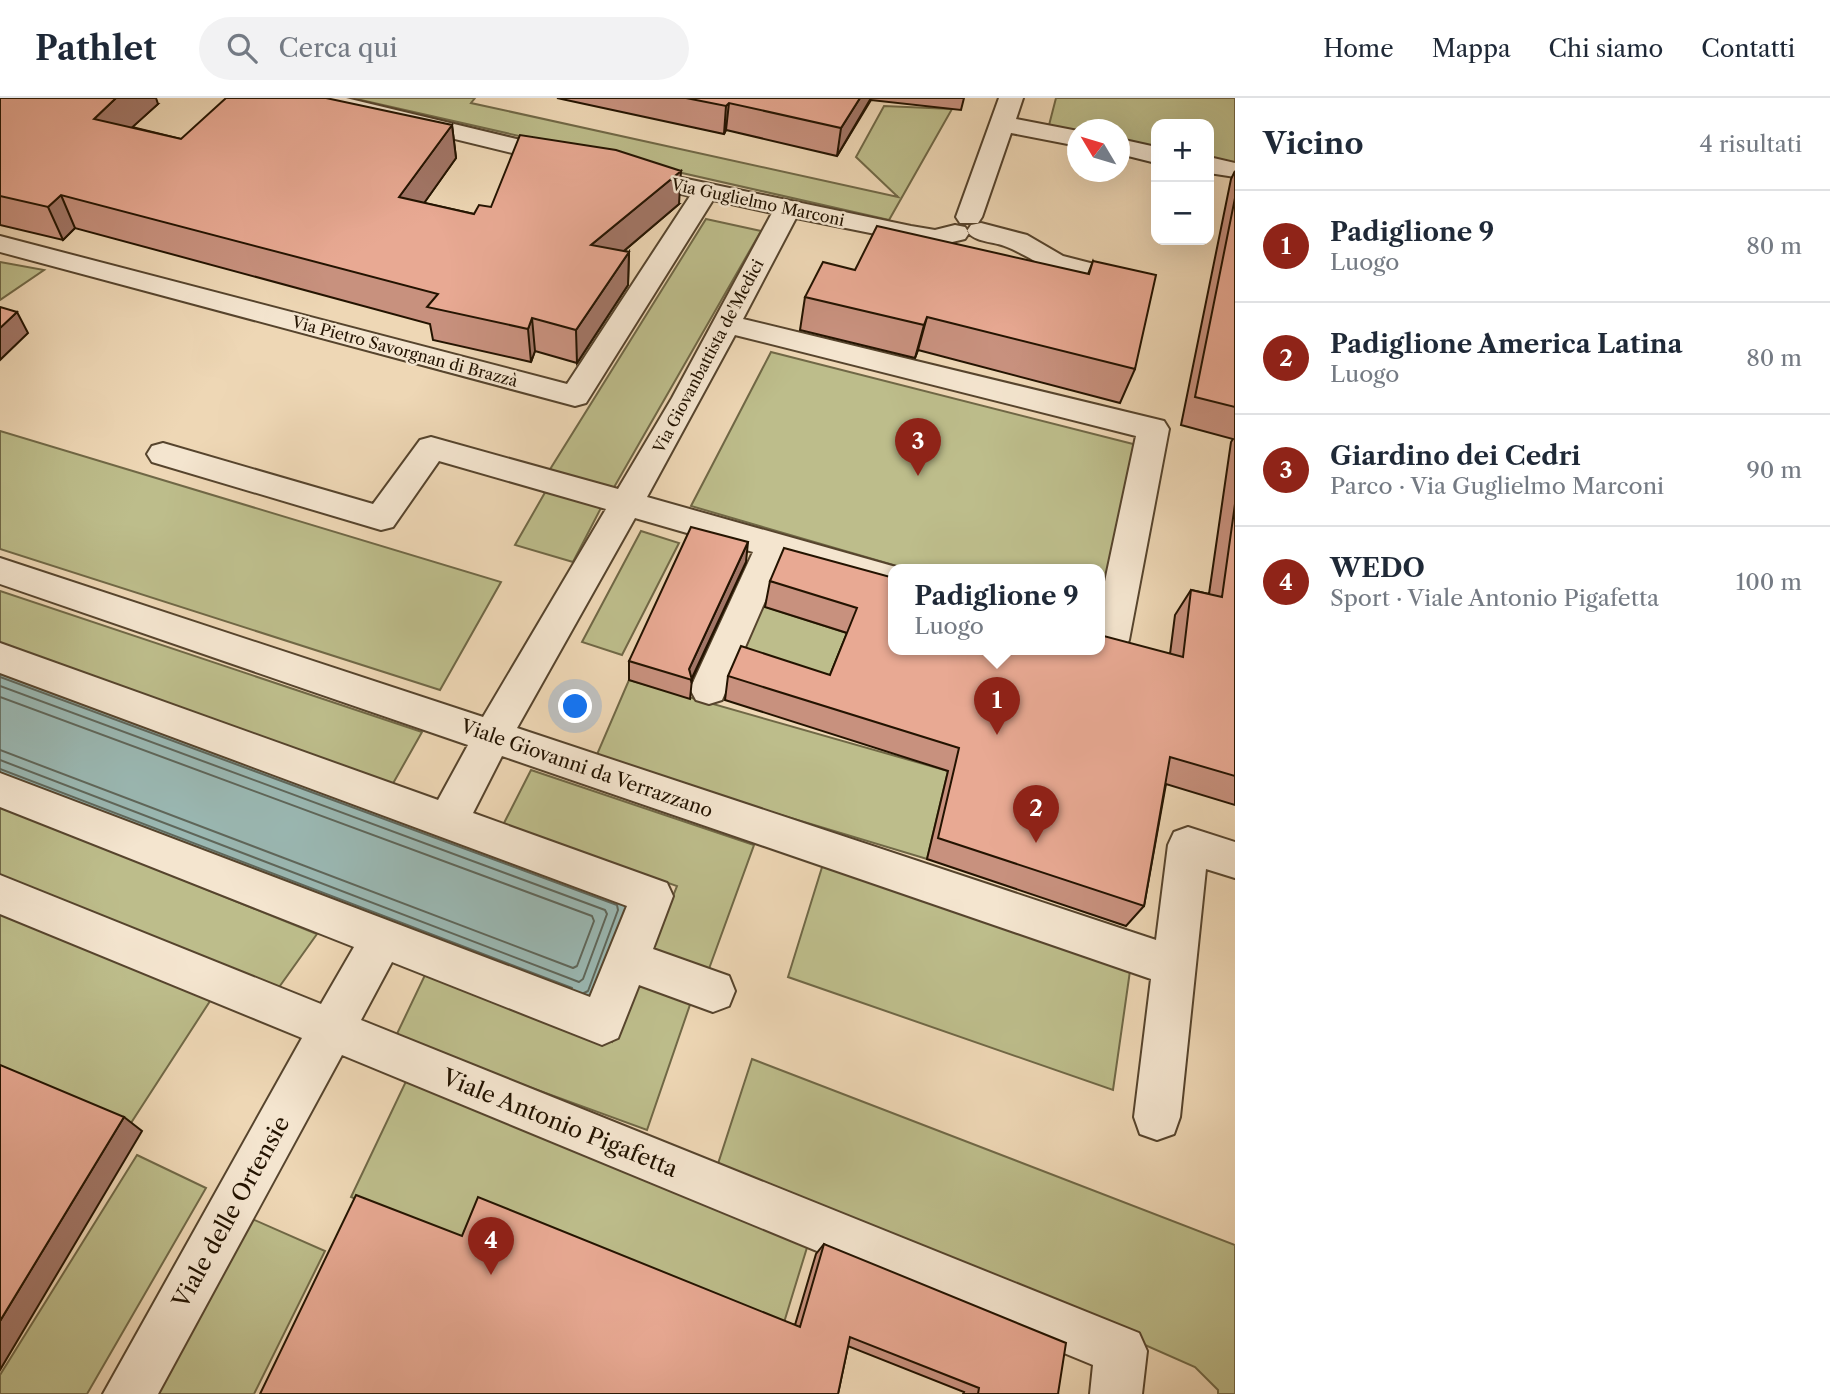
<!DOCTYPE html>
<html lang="it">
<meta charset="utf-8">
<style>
body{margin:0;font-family:"Libre Caslon Text",serif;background:#f2f2f3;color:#1f2937}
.controls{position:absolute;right:21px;top:21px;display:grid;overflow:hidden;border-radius:14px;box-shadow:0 7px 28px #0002}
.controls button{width:63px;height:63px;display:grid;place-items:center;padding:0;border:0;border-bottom:2px solid #e0e1e3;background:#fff;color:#1f2937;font:35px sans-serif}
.compass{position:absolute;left:1067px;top:21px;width:63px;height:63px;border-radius:50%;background:#fff;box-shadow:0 7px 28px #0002;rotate:308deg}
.you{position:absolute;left:576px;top:609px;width:24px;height:24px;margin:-18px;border:5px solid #fff;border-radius:50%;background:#1a73e8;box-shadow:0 0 0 10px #1a73e833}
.badge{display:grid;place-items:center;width:46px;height:46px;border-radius:50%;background:#8f2418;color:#fff;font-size:23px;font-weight:700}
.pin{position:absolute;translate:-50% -58px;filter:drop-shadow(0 2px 4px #0008)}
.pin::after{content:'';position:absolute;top:37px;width:24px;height:21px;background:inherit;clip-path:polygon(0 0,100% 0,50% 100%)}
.popup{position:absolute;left:888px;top:466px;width:217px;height:91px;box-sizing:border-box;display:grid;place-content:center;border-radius:14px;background:#fff;filter:drop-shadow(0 2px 5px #0005);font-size:23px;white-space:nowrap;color:#747a83}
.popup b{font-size:26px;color:#1f2937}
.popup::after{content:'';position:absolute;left:50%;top:100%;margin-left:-14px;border:14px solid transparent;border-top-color:#fff}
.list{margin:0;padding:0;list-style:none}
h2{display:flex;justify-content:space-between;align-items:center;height:91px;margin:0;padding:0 28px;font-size:30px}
h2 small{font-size:23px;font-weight:400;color:#747a83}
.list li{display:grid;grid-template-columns:46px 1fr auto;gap:21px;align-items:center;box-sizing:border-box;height:112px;padding:0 28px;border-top:2px solid #e0e1e3}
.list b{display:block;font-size:26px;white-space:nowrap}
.list p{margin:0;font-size:23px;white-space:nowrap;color:#747a83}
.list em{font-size:23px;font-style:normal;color:#747a83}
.icon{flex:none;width:38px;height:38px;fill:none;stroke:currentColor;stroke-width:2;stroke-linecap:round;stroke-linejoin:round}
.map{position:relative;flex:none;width:1235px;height:1296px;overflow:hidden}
header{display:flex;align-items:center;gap:42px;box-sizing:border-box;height:98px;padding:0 35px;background:#fff;border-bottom:2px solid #e0e1e3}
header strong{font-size:33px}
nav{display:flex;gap:38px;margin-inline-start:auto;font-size:24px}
.search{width:490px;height:63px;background:#f2f2f3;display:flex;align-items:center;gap:18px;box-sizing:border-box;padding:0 24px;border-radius:38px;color:#747a83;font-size:26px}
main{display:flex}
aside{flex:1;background:#fff}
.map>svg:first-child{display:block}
.green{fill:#bdbd8b;stroke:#706846;stroke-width:2}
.water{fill:#9ab8b3;stroke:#6a766b;stroke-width:2}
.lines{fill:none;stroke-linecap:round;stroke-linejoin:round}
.shore{stroke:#5e665a;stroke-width:2}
.minor-casing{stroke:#56442d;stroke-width:4}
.minor{fill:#f4e5cf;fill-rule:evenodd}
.wall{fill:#c8917e;stroke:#231300;stroke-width:2}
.shaded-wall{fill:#a27667;stroke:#231300;stroke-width:2}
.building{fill:#e8a993;stroke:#231300;stroke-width:2}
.labels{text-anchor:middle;stroke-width:5;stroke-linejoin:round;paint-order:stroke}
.far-street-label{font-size:16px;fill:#231300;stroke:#f4e5cf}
.street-label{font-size:19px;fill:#231300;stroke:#f4e5cf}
.near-street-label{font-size:23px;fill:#231300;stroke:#f4e5cf}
</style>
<header>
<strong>Pathlet</strong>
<div class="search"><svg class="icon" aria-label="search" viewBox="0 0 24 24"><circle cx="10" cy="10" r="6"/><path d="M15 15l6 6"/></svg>Cerca qui</div>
<nav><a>Home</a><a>Mappa</a><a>Chi siamo</a><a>Contatti</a></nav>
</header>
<main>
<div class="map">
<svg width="1235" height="1296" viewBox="0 0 1235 1296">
<rect width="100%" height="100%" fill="#eed7b5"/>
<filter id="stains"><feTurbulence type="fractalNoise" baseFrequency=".00286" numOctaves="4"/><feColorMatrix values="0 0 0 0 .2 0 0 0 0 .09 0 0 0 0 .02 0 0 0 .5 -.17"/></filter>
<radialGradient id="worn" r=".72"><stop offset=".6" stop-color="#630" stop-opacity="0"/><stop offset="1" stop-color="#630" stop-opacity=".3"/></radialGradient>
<path class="green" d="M 352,0 L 475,0 L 471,5 L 898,99 L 856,59 L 884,8 L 952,11 L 889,122 Z
M 1056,0 L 1235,0 L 1235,69 L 1209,63 L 1209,26 L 1156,26 L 1156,53 L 1120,45 L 1120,32 L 1078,32 L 1077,37 L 1048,31 Z
M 706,121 L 761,133 L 613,391 L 549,373 Z
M 0,164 L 44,172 L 0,202 Z
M 771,254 L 1137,347 L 1101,503 L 1100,471 L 907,471 L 691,408 Z
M 0,333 L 501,484 L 440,592 L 0,451 Z
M 547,391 L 603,406 L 573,464 L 515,447 Z
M 641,433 L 679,445 L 622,557 L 582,544 Z
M 0,493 L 422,634 L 391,689 L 0,547 Z
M 763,508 L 850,536 L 824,602 L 733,572 Z
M 629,582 L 948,673 L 927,761 L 595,661 Z
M 531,672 L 754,747 L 706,879 L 649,858 L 677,788 L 503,727 Z
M 0,708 L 317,836 L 272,899 L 225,880 L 129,1028 L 0,976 Z
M 823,766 L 1131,866 L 1113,992 L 788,879 Z
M 425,877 L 612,944 L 636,878 L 693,898 L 647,1032 L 395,940 Z
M 752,961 L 1235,1147 L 1235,1296 L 1218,1296 L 1218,1292 L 1195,1269 L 1102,1228 L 716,1072 Z
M 409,977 L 809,1143 L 782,1231 L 468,1148 L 351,1099 Z
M 137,1057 L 206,1090 L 87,1296 L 0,1296 L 0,1277 Z
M 250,1120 L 325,1153 L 254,1296 L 155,1296 Z"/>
<path class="water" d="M 0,571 L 629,804 L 591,905 L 0,677 Z"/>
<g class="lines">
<path class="shore" d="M 0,579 L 617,807 L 618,812 L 588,893 L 584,895
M 0,588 L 605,812 L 607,816 L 583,881 L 579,884 L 0,662
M 0,599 L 592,818 L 594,823 L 577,868 L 573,870 L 0,652
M 0,671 L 572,890"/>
<defs>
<path id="minor" d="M 304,0 L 346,0 L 575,55 L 579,60 L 575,65 L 566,68 L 307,5 Z
M 999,0 L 1023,0 L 1016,21 L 1078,33 L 1078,48 L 1011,35 L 982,119 L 978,125 L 960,125 L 956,119 Z
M 1120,41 L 1156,49 L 1156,65 L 1120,56 Z
M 1209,59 L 1235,65 L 1235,79 L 1209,75 Z
M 682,80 L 911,128 L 935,132 L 955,127 L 965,129 L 969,135 L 965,141 L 935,148 L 796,120 L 743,221 L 1164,323 L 1169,331 L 1129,542 L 1124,552 L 1111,556 L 1094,551 L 1100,551 L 1100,507 L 1136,338 L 735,237 L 647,399 L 903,471 L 894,471 L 894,494 L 783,462 L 722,602 L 709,606 L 696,602 L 690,591 L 753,454 L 635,420 L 517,630 L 1156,842 L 1168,747 L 1174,734 L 1188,729 L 1235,744 L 1235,780 L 1206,771 L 1180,1019 L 1174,1036 L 1157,1042 L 1140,1036 L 1134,1019 L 1151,881 L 502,658 L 473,715 L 667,785 L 673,798 L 653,851 L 729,878 L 735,893 L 729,908 L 713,914 L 639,887 L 618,940 L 602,947 L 392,864 L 361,922 L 1139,1235 L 1147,1253 L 1142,1296 L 1090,1296 L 1093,1267 L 342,957 L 158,1296 L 103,1296 L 302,940 L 0,816 L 0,777 L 321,906 L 354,849 L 0,709 L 0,675 L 590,899 L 627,808 L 0,575 L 0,545 L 438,702 L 468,647 L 0,486 L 0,460 L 483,619 L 606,411 L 439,363 L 393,429 L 381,432 L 152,364 L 147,356 L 152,348 L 163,345 L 373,406 L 420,342 L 431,339 L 618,391 L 672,300 L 772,115 L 713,102 L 586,305 L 575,308 L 0,154 L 0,138 L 567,286 L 690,98 L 673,94 L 669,88 L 673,82 Z
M 981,125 L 1027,137 L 1063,158 L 1098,167 L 1102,173 L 1098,179 C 1065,187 1035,160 1007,149 C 994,143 975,145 967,133 L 971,127 Z"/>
</defs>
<use href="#minor" class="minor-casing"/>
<use href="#minor" class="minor"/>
</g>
<path class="wall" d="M 0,0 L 158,6 L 132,29 L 181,41 L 452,27 L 456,60 L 424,105 L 474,116 L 491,109 L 679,106 L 624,153 L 629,154 L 628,187 L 577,265 L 535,253 L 531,264 L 433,242 L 430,226 L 75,130 L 63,142 L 0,127 Z
M 557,0 L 964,0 L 961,12 L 871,2 L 837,58 L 726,32 L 724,36 Z
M 1235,73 L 1235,707 L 1166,686 L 1144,808 L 1126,828 L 927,761 L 948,673 L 725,602 L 728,578 L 830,577 L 847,535 L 765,509 L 770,483 L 1170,556 L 1175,517 L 1191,492 L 1209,496 L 1231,344 L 1233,341 L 1181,327 L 1231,81 Z
M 1093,163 L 1135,271 L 1120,305 L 918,252 L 915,260 L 800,232 L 805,199 L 855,172 L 1088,176 Z
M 746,464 L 692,581 L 690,601 L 629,582 L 629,563 Z
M 462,1138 L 795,1227 L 816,1156 L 824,1146 L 1058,1296 L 963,1296 L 964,1294 L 848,1248 L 838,1296 Z"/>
<path class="shaded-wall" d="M 116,0 L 156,0 L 158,6 L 106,53 L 94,21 Z
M 860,0 L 871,0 L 837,58 L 841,30 Z
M 729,5 L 726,32 L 724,36 L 726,8 Z
M 452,27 L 456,60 L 405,132 L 399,99 Z
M 681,73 L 679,106 L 592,180 L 591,147 Z
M 61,97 L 75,130 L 63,142 L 48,109 Z
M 629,154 L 628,187 L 577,265 L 576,232 Z
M 17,214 L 28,235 L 0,262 L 0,230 Z
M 927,219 L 918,252 L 915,260 L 924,227 Z
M 532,220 L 535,253 L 531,264 L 528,231 Z
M 748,444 L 746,464 L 691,582 L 689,571 Z
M 124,1019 L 142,1033 L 0,1272 L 0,1223 Z"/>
<path class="building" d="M 0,0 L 116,0 L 94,21 L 181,41 L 226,0 L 326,0 L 452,27 L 399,99 L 474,116 L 479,107 L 491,109 L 520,37 L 616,52 L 681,73 L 591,147 L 629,154 L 576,232 L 532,220 L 528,231 L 427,209 L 438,196 L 61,97 L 48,109 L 0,98 Z
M 686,0 L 860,0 L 841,30 L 729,5 L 726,8 Z
M 1235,100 L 1235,309 L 1195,299 Z
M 877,128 L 1089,176 L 1093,163 L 1156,177 L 1135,271 L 927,219 L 924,227 L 805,199 L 823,164 L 855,172 Z
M 0,209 L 17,214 L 0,230 Z
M 1235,406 L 1235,678 L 1170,659 L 1144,808 L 938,740 L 959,650 L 728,578 L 741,548 L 830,577 L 857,510 L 770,483 L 784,450 L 894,480 L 894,551 L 1100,551 L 1100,537 L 1183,559 L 1191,492 L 1222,499 Z
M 691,429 L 748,444 L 689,571 L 692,582 L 629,563 Z
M 0,967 L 124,1019 L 0,1223 Z
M 356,1097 L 462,1138 L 478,1099 L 800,1229 L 824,1146 L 1066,1245 L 1058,1296 L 978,1296 L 979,1290 L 850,1239 L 838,1296 L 260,1296 Z"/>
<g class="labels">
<g class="far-street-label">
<text transform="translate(758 104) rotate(12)" y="6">Via Guglielmo Marconi</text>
<text transform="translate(405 253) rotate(15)" y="6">Via Pietro Savorgnan di Brazzà</text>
<text transform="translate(708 258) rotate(-62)" y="6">Via Giovanbattista de'Medici</text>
</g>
<g class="street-label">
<text transform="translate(587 670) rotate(19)" y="7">Viale Giovanni da Verrazzano</text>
</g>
<g class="near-street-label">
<text transform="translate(560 1025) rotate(22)" y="8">Viale Antonio Pigafetta</text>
<text transform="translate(231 1114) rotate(-61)" y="8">Viale delle Ortensie</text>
</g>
</g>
<rect width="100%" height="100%" filter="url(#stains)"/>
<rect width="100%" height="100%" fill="url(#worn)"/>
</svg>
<div class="controls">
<button>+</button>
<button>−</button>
</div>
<svg class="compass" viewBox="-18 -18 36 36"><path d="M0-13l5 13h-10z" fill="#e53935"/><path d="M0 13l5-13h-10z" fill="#747a83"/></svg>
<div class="you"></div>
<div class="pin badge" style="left:997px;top:637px">1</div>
<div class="popup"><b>Padiglione 9</b>Luogo</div>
<div class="pin badge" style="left:1036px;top:745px">2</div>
<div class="pin badge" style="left:918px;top:378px">3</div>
<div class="pin badge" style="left:491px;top:1177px">4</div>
</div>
<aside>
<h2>Vicino<small>4 risultati</small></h2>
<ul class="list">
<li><span class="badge">1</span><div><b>Padiglione 9</b><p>Luogo</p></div><em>80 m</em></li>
<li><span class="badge">2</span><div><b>Padiglione America Latina</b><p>Luogo</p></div><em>80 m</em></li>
<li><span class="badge">3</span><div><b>Giardino dei Cedri</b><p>Parco · Via Guglielmo Marconi</p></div><em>90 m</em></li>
<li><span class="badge">4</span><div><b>WEDO</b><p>Sport · Viale Antonio Pigafetta</p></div><em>100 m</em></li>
</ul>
</aside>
</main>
